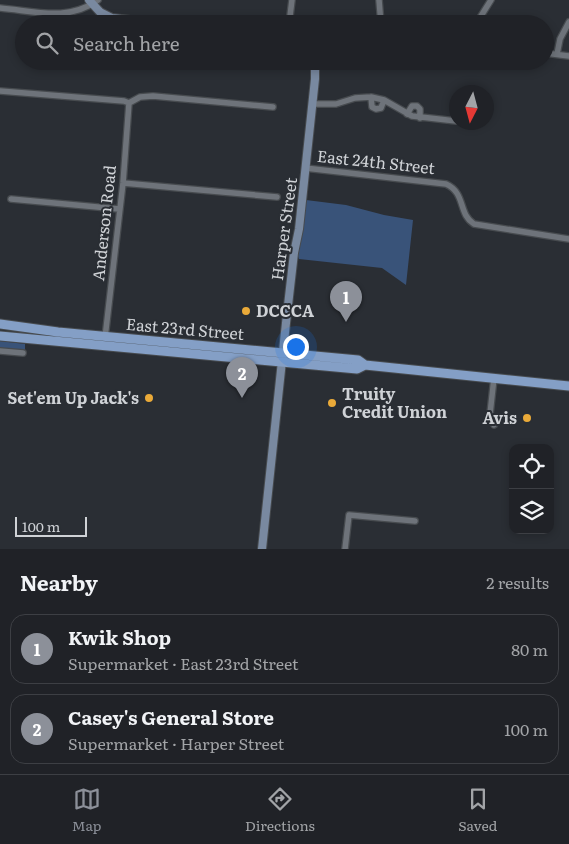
<!DOCTYPE html>
<meta charset="utf-8">
<style>
body{margin:0;font-family:Literata,serif;background:#2d2f33;color:#f1f3f6}
.controls{position:absolute;right:15px;bottom:15px;display:grid;overflow:hidden;border-radius:10px;box-shadow:0 2px 8px #0003}
.controls button{width:45px;height:45px;display:grid;place-items:center;padding:0;border:0;border-bottom:1px solid #3d3f44;background:#202227;color:#f1f3f6;font:25px sans-serif}
.compass{position:absolute;left:449px;top:85px;width:45px;height:45px;border-radius:50%;background:#202227;box-shadow:0 2px 8px #0003;rotate:186deg}
.scale{position:absolute;left:15px;bottom:12px;width:72px;box-sizing:border-box;padding-left:5px;border:2px solid #cfd2d6;border-top:0;font-size:14px;line-height:18px;white-space:nowrap;color:#cfd2d6;-webkit-text-stroke:4px #2a2e34;paint-order:stroke}
.you{position:absolute;left:295px;top:346px;width:18px;height:18px;margin:-12px;border:4px solid #fff;border-radius:50%;background:#1a73e8;box-shadow:0 0 0 8px #1a73e833}
.badge{display:grid;place-items:center;width:32px;height:32px;border-radius:50%;background:#8c9099;color:#fff;font-size:16px;font-weight:700}
.pin{position:absolute;translate:-50% -41px;filter:drop-shadow(0 1px 2px #0008)}
.pin::after{content:'';position:absolute;top:26px;width:18px;height:15px;background:inherit;clip-path:polygon(0 0,100% 0,50% 100%)}
.list{margin:0;padding:0;list-style:none}
h2{display:flex;justify-content:space-between;align-items:center;height:65px;margin:0;padding:0 20px;font-size:21px}
h2 small{font-size:16px;font-weight:400;color:#a2a4a7}
.list li{display:grid;grid-template-columns:32px 1fr auto;gap:15px;align-items:center;box-sizing:border-box;height:70px;margin:0 10px 10px;padding:0 10px;border:1px solid #3d3f44;border-radius:15px}
.list b{display:block;font-size:19px;white-space:nowrap}
.list p{margin:0;font-size:16px;white-space:nowrap;color:#a2a4a7}
.list em{font-size:16px;font-style:normal;color:#a2a4a7}
.icon{flex:none;width:28px;height:28px;fill:none;stroke:currentColor;stroke-width:2;stroke-linecap:round;stroke-linejoin:round}
.map{position:relative;flex:none;width:569px;height:549px;overflow:hidden}
.search{position:absolute;background:#202227;box-shadow:0 2px 8px #0003;left:15px;right:15px;top:15px;height:55px;display:flex;align-items:center;gap:12px;box-sizing:border-box;padding:0 18px;border-radius:28px;color:#a2a4a7;font-size:19px}
.sheet{height:225px;background:#202227}
nav{display:flex;justify-content:space-around;align-items:center;box-sizing:border-box;height:70px;border-top:1px solid #3d3f44;background:#202227;font-size:14px;color:#a2a4a7}
nav a{display:grid;justify-items:center;gap:2px}
nav .on{color:#8c9099}
.map>svg:first-child{display:block}
.green{fill:#395379}
.lines{fill:none;stroke-linecap:round;stroke-linejoin:round}
.street-casing{stroke:#474b4f;stroke-width:8}
.secondary-casing{stroke:#474b4f;stroke-width:10}
.primary-casing{stroke:#474b4f;stroke-width:11}
.street{stroke:#6e737a;stroke-width:5.5}
.secondary{stroke:#7989a0;stroke-width:8}
.primary{stroke:#849fc6;stroke-width:9}
.poi-dot{fill:#eaaa39;stroke:#2a2e34;stroke-width:2}
.labels{text-anchor:middle;stroke-width:4;stroke-linejoin:round;paint-order:stroke}
.street-label{font-size:16px;fill:#cfd2d6;stroke:#2a2e34}
.poi-label{font-size:16px;font-weight:bold;fill:#cfd2d6;stroke:#2a2e34;text-anchor:start}
</style>
<div class="map">
<svg width="569" height="549" viewBox="0 0 569 549">
<rect width="100%" height="100%" fill="#2a2e34"/>
<path class="green" d="M 306,200 L 346,205 L 384,215 L 413,220 L 406,285 L 382,268 L 299,259 L 297,254 L 302,235 Z
M 0,341 L 25,344 L 25,350 L 0,348 Z"/>
<g class="lines">
<defs>
<path id="street" d="M 379,0 L 381,24
M 0,8 C 35,11 68,22 98,0
M 289,24 L 292,0
M 476,24 L 491,0
M 545,53 L 569,56
M 557,54 L 560,39 L 569,22
M 0,91 L 124,101 L 129,103
M 371,97 L 372,107 L 376,109 L 381,108 L 384,100
M 129,103 L 140,97 L 153,96 L 273,107
M 312,104 L 336,104 L 355,98 L 371,97 L 384,100 L 412,116 L 456,121
M 407,114 L 412,106 L 417,106 L 420,109 L 420,118
M 469,122 L 475,122
M 305,168 L 446,184 C 466,193 458,214 474,224 L 569,239
M 123,183 L 277,197
M 11,199 L 119,209
M 105,338 L 123,183 L 129,103
M 0,351 L 23,353
M 494,378 L 490,414 L 494,425
M 345,549 L 349,515 L 415,521"/>
<path id="secondary" d="M 89,0 L 100,12 L 112,18 L 167,24
M 262,549 L 286,323 L 294,253 L 299,229 L 315,79 L 315,61"/>
<path id="primary" d="M 0,324 L 58,332 L 358,360 L 365,365 L 569,386
M 0,336 L 357,369 L 365,365"/>
</defs>
<use href="#street" class="street-casing"/>
<use href="#secondary" class="secondary-casing"/>
<use href="#primary" class="primary-casing"/>
<use href="#street" class="street"/>
<use href="#secondary" class="secondary"/>
<use href="#primary" class="primary"/>
</g>
<g class="poi-dot">
<circle cx="246" cy="311" r="5"/>
<circle cx="149" cy="398" r="5"/>
<circle cx="332" cy="403" r="5"/>
<circle cx="527" cy="418" r="5"/>
</g>
<g class="labels">
<g class="street-label">
<text transform="translate(376 162) rotate(6)" y="6">East 24th Street</text>
<text transform="translate(104 223) rotate(-84)" y="6">Anderson Road</text>
<text transform="translate(284 229) rotate(-82)" y="6">Harper Street</text>
<text transform="translate(185 329) rotate(5)" y="6">East 23rd Street</text>
</g>
<g class="poi-label">
<text x="256" y="317">DCCCA</text>
<text x="342" y="400">Truity<tspan x="342" dy="18">Credit Union</tspan></text>
<text x="139" y="404" text-anchor="end">Set'em Up Jack's</text>
<text x="517" y="424" text-anchor="end">Avis</text>
</g>
</g>
</svg>
<div class="controls">
<button><svg class="icon" aria-label="locate" viewBox="0 0 24 24"><circle cx="12" cy="12" r="6"/><path d="M12 2v4M12 18v4M2 12h4M18 12h4"/></svg></button>
<button><svg class="icon" aria-label="layers" viewBox="0 0 24 24"><path d="M12 4l9 5-9 5-9-5zM3 14l9 5 9-5"/></svg></button>
</div>
<svg class="compass" viewBox="-18 -18 36 36"><path d="M0-13l5 13h-10z" fill="#e53935"/><path d="M0 13l5-13h-10z" fill="#a2a4a7"/></svg>
<div class="scale">100 m</div>
<div class="you"></div>
<div class="pin badge" style="left:346px;top:322px">1</div>
<div class="pin badge" style="left:242px;top:398px">2</div>
<div class="search"><svg class="icon" aria-label="search" viewBox="0 0 24 24"><circle cx="10" cy="10" r="6"/><path d="M15 15l6 6"/></svg>Search here</div>
</div>
<section class="sheet">
<h2>Nearby<small>2 results</small></h2>
<ul class="list">
<li><span class="badge">1</span><div><b>Kwik Shop</b><p>Supermarket · East 23rd Street</p></div><em>80 m</em></li>
<li><span class="badge">2</span><div><b>Casey's General Store</b><p>Supermarket · Harper Street</p></div><em>100 m</em></li>
</ul>
</section>
<nav>
<a class="on"><svg class="icon" aria-label="map" viewBox="0 0 24 24"><path d="M3 6l6-2 6 2 6-2v14l-6 2-6-2-6 2zM9 4v14M15 6v14"/></svg>Map</a>
<a><svg class="icon" aria-label="directions" viewBox="0 0 24 24"><path d="M12 3l9 9-9 9-9-9zM9 14v-3h6M13 9l2 2-2 2"/></svg>Directions</a>
<a><svg class="icon" aria-label="saved" viewBox="0 0 24 24"><path d="M7 4h10v16l-5-4-5 4z"/></svg>Saved</a>
</nav>
